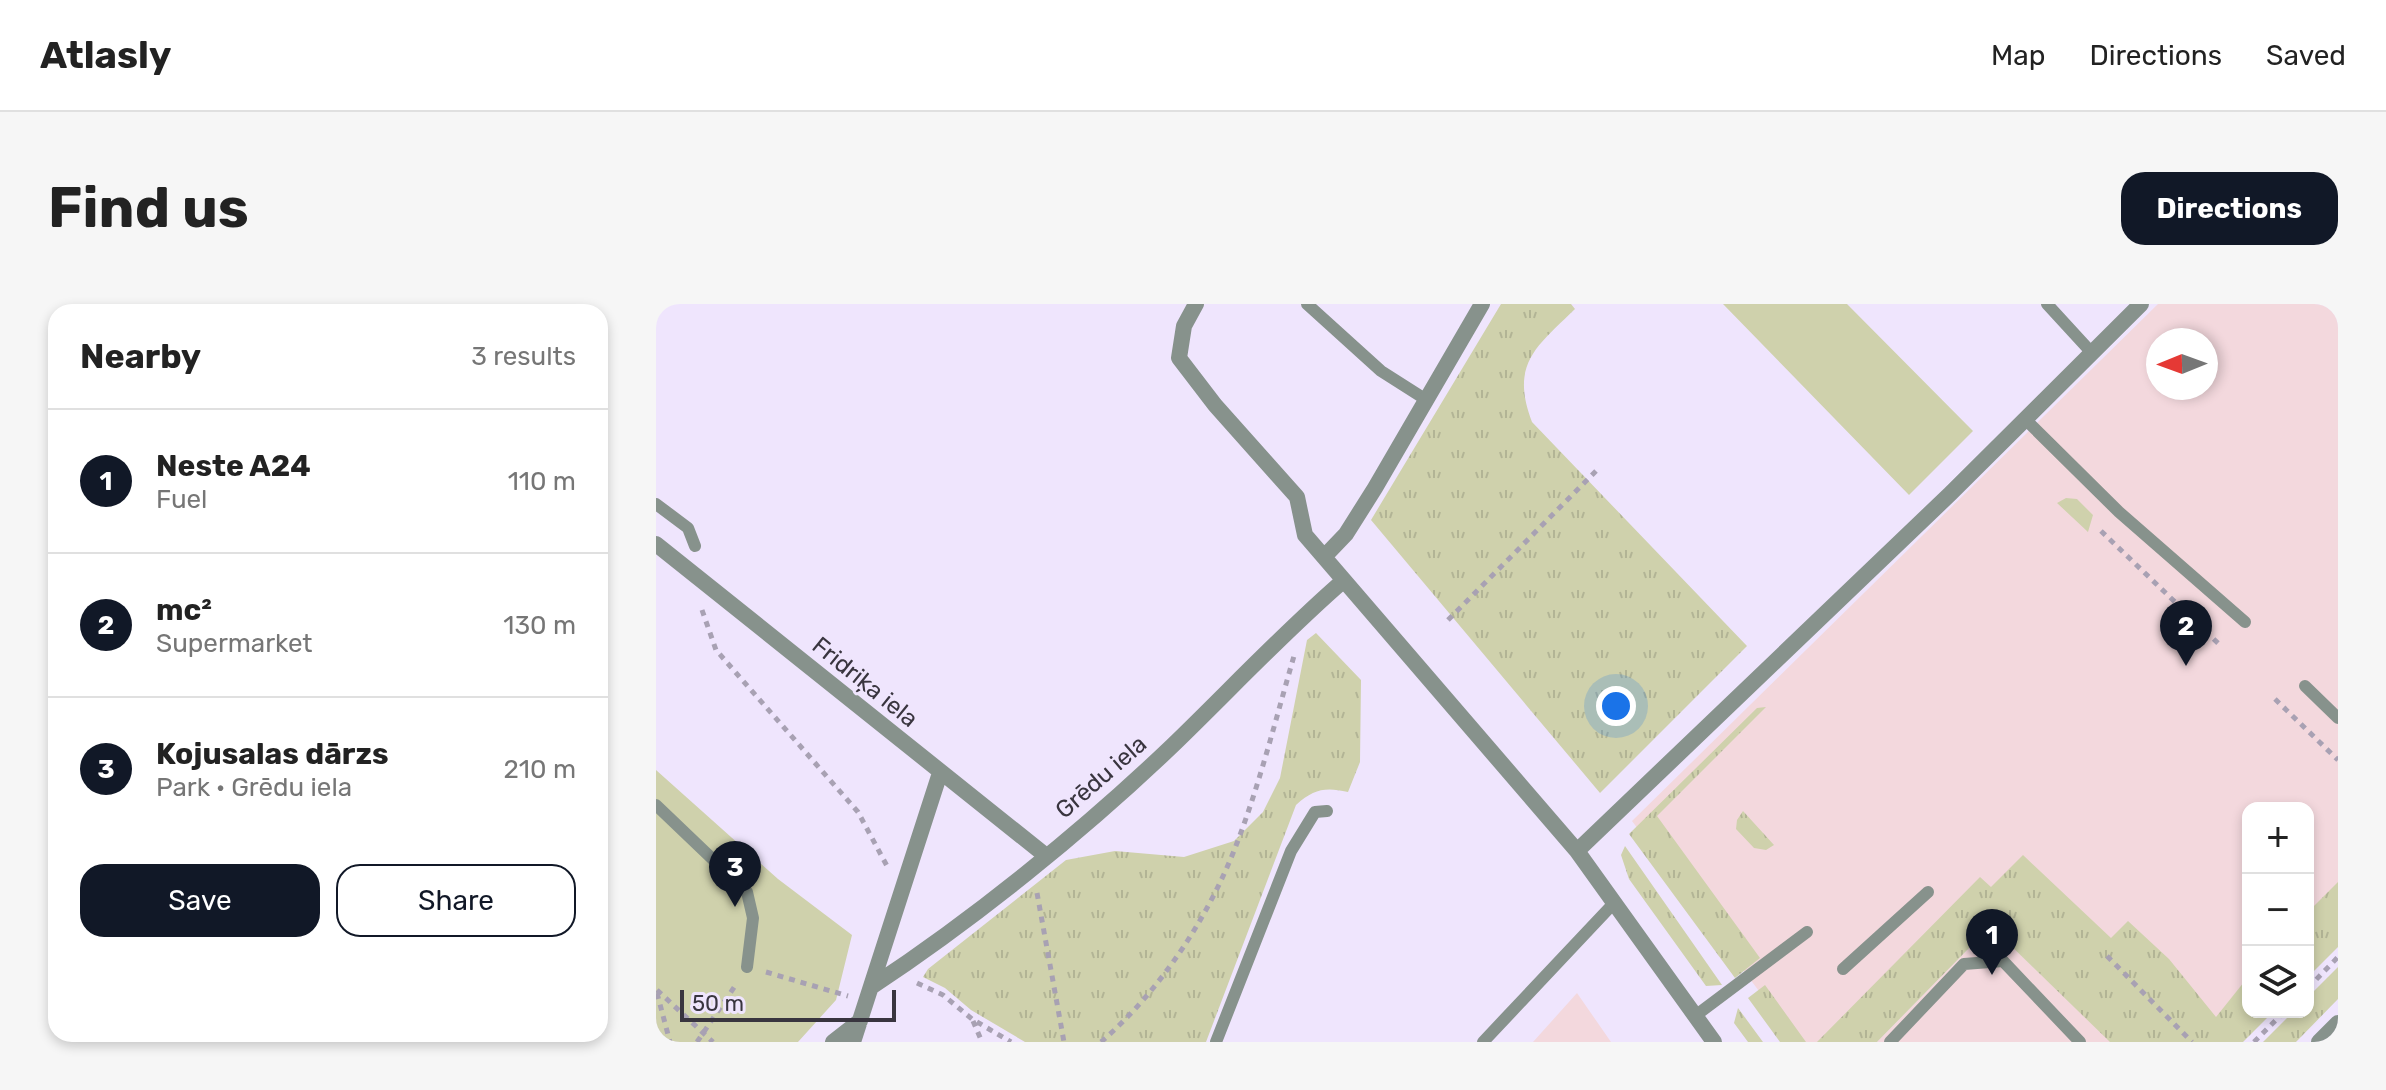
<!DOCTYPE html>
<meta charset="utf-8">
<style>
body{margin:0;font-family:Rubik,sans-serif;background:#f6f6f6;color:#222}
.controls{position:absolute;right:24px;bottom:24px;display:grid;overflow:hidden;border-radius:16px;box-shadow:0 4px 12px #0003}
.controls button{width:72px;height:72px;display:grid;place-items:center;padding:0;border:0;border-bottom:2px solid #e0e0e0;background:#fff;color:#222;font:40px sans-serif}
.compass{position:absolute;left:1490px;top:24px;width:72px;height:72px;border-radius:50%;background:#fff;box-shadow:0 4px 12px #0003;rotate:269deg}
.scale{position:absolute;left:24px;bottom:20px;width:216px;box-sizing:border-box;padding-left:8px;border:4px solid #39353f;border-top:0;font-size:22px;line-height:28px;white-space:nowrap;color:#39353f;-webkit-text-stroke:6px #efe5fd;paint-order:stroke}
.you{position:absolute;left:960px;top:402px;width:28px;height:28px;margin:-20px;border:6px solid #fff;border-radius:50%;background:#1a73e8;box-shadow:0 0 0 12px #1a73e833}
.badge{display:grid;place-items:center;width:52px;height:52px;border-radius:50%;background:#111827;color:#fff;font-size:26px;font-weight:700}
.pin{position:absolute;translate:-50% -66px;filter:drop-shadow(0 2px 4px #0008)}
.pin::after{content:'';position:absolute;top:42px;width:28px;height:24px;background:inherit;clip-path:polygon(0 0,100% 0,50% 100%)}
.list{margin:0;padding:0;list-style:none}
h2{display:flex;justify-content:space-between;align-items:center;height:104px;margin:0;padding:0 32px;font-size:34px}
h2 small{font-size:26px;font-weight:400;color:#767676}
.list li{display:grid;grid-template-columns:52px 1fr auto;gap:24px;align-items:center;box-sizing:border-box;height:144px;padding:0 32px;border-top:2px solid #e0e0e0}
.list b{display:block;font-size:30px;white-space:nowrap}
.list p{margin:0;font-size:26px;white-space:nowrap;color:#767676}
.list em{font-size:26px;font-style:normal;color:#767676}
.actions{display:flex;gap:16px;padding:24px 32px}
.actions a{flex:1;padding:18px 0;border:2px solid #111827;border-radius:24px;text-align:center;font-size:28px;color:#111827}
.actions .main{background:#111827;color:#fff}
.icon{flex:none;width:44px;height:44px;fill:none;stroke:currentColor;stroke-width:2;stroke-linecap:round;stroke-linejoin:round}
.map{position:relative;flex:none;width:1682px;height:738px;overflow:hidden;border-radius:24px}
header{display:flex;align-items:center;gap:48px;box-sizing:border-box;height:112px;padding:0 40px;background:#fff;border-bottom:2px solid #e0e0e0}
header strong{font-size:38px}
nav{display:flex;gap:44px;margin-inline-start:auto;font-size:28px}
.intro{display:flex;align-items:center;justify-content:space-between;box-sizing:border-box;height:192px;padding:0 48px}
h1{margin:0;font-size:56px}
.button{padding:20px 36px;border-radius:24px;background:#111827;color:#fff;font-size:28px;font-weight:700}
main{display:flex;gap:48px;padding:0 48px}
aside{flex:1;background:#fff;border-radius:24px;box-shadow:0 4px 12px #0003}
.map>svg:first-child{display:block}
.commercial{fill:#f3d8dd;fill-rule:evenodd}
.grass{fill:url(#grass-tufts)}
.park{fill:#cfd1ac}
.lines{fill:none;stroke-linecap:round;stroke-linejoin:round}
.path{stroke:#a8a1b3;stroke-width:5;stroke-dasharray:6 6;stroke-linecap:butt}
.lane{stroke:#87928c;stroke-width:12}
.street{stroke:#87928c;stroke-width:16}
.labels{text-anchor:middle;stroke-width:6;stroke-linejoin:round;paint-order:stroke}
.street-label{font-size:24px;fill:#39353f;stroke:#efe5fd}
</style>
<header>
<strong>Atlasly</strong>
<nav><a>Map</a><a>Directions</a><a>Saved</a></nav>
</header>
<div class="intro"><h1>Find us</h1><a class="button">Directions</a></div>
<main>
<aside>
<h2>Nearby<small>3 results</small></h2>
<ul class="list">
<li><span class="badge">1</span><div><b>Neste A24</b><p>Fuel</p></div><em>110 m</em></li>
<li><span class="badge">2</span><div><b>mc²</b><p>Supermarket</p></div><em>130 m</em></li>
<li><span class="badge">3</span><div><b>Kojusalas dārzs</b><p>Park · Grēdu iela</p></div><em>210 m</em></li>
</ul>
<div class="actions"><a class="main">Save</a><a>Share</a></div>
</aside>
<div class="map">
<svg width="1682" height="738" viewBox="0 0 1682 738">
<defs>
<pattern id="grass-tufts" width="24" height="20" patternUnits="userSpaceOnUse" patternTransform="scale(2)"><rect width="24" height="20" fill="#cfd1ac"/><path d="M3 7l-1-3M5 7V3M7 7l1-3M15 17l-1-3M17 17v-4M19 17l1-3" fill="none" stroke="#b2b495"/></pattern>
</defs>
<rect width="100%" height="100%" fill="#efe5fd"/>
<path class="commercial" d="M 1502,0 L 1682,0 L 1682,627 L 1652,658 L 1652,504 L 1592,504 L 1592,708 L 1575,738 L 1322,596 L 1178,738 L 1141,738 L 976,517 ZM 1502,36 L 1550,36 L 1550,84 L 1502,84 Z
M 1335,634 L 1351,638 L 1455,738 L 1221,738 L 1320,637 Z
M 921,689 L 955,738 L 877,738 Z"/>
<path class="grass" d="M 845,0 L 915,0 L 919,5 C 880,43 854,60 876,118 L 1091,342 L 944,489 L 715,216 Z
M 1410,194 L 1421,195 L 1437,211 L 1432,228 L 1401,199 Z
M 660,329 L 705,376 L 704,458 L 692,488 C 669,483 658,485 640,501 L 550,738 L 369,738 L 315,706 L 289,684 L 267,673 L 272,665 L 410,556 L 459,547 L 528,553 L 578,537 L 607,508 L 624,474 L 651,336 Z
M 1110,403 L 1001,512 L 1104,654 L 1079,674 L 973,530 L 1101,404 Z
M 1087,507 L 1118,541 L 1110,546 L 1098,544 L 1080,525 L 1081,516 Z
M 969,542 L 1066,681 L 1050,682 L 973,575 L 965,551 Z
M 1367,551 L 1455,634 L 1472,617 L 1513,655 L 1560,713 L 1592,673 L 1592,708 L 1617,708 L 1587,738 L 1454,738 L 1351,638 L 1335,634 L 1320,637 L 1221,738 L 1161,738 L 1324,573 L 1335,583 Z
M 1682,578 L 1682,643 L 1652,673 L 1652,608 Z
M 1682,663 L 1682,695 L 1640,738 L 1607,738 L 1637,708 L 1652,708 L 1652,693 Z
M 1109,681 L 1150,738 L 1124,738 L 1092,694 Z
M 1082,704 L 1107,738 L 1092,738 L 1078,719 Z"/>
<path class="park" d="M 1067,0 L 1191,0 L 1317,127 L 1253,191 Z
M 0,466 L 122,575 L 196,631 L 180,696 L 142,738 L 0,738 Z"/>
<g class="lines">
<path class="path" d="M 1445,227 L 1566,343
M 46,306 L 60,346 L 202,508 L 231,562
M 792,316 L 943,164
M 1619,395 L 1682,456
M 381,589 L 408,738
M 1451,652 L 1536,738
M 110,668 L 192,692
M 261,679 L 287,691 L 316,715 L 355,738
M 1652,684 L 1682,653
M 1,686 L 57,738
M 1,689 L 14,738
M 317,717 L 326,738
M 41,738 L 81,679
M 445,738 C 504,687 553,613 581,539 C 604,479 620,414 638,352
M 1598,738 L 1628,708"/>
<path class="lane" d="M 651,0 L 725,67 L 769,95
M 1391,0 L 1436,49
M 1370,116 L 1463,208 L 1589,318
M 0,200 L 32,224 L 39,242
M 1649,382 L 1682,414
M 0,501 L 91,588 L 97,614 L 91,663
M 1187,665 L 1272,588
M 1039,712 L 1151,628
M 560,738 L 635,547 L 659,508 L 671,507
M 827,738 L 958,599
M 1234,738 L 1308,660 L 1347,657 L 1424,738"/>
<path class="street" d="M 540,0 L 528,22 L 523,54 L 559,101 L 641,193 L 649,231 L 921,547 L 1058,738
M 0,240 L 389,551
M 668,253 L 690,230 L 719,184 L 826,0
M 921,547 L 1294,190 L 1485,0
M 215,683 C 318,615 426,528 516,442 C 573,387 627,329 687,277
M 177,738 L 204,717
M 197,738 L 284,469
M 1663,738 L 1682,719"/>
</g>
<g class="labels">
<g class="street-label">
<text transform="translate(209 378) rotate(39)" y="8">Fridriķa iela</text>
<text transform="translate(445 473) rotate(-41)" y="8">Grēdu iela</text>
</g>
</g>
</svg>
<div class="controls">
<button>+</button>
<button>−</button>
<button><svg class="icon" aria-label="layers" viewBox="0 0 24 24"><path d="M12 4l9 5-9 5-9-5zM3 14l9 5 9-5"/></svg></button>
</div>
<svg class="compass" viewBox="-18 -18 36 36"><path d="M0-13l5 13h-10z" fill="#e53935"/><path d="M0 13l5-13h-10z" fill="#767676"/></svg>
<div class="scale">50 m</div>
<div class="you"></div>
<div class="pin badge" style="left:1336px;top:671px">1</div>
<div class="pin badge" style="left:1530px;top:362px">2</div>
<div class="pin badge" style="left:79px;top:603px">3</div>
</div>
</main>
